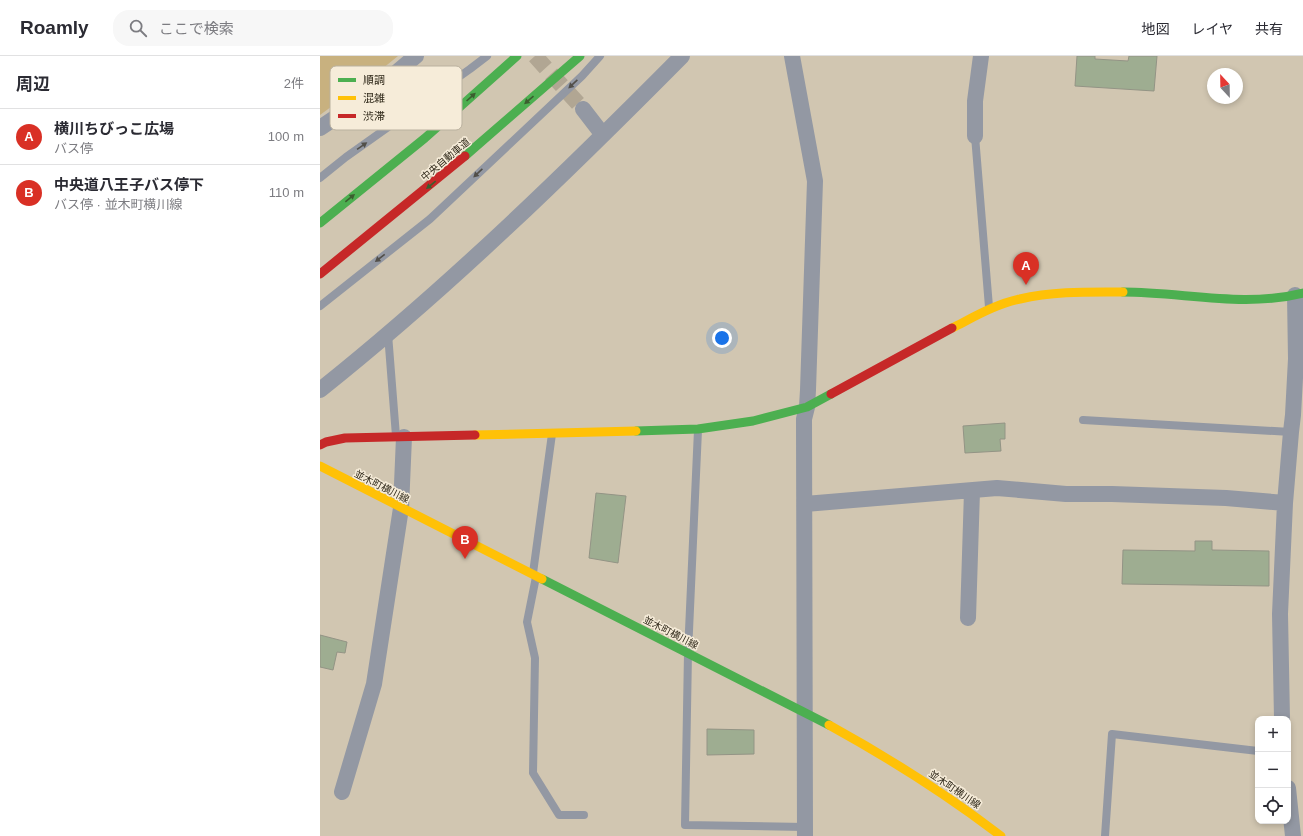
<!DOCTYPE html>
<html lang="ja">
<meta charset="utf-8">
<style>
body{margin:0;font-family:Helvetica,"Noto Sans JP",sans-serif;background:#f7f7f7;color:#2b2b33}
.controls{position:absolute;right:12px;bottom:12px;display:grid;overflow:hidden;border-radius:8px;box-shadow:0 2px 6px #0003}
.controls button{width:36px;height:36px;display:grid;place-items:center;padding:0;border:0;border-bottom:1px solid #e1e1e2;background:#fff;color:#2b2b33;font:20px sans-serif}
.compass{position:absolute;left:887px;top:12px;width:36px;height:36px;border-radius:50%;background:#fff;box-shadow:0 2px 6px #0003;rotate:338deg}
.you{position:absolute;left:402px;top:282px;width:14px;height:14px;margin:-10px;border:3px solid #fff;border-radius:50%;background:#1a73e8;box-shadow:0 0 0 6px #1a73e833}
.badge{display:grid;place-items:center;width:26px;height:26px;border-radius:50%;background:#d93025;color:#fff;font-size:13px;font-weight:700}
.pin{position:absolute;translate:-50% -33px;filter:drop-shadow(0 1px 2px #0008)}
.pin::after{content:'';position:absolute;top:21px;width:14px;height:12px;background:inherit;clip-path:polygon(0 0,100% 0,50% 100%)}
.list{margin:0;padding:0;list-style:none}
h2{display:flex;justify-content:space-between;align-items:center;height:52px;margin:0;padding:0 16px;font-size:17px}
h2 small{font-size:13px;font-weight:400;color:#7c7c81}
.list li{display:grid;grid-template-columns:26px 1fr auto;gap:12px;align-items:center;box-sizing:border-box;height:56px;padding:0 16px;border-top:1px solid #e1e1e2}
.list b{display:block;font-size:15px;white-space:nowrap}
.list p{margin:0;font-size:13px;white-space:nowrap;color:#7c7c81}
.list em{font-size:13px;font-style:normal;color:#7c7c81}
.icon{flex:none;width:22px;height:22px;fill:none;stroke:currentColor;stroke-width:2;stroke-linecap:round;stroke-linejoin:round}
.map{position:relative;flex:none;width:983px;height:780px;overflow:hidden}
header{display:flex;align-items:center;gap:24px;box-sizing:border-box;height:56px;padding:0 20px;background:#fff;border-bottom:1px solid #e1e1e2}
header strong{font-size:19px}
nav{display:flex;gap:22px;margin-inline-start:auto;font-size:14px}
.search{width:280px;height:36px;background:#f7f7f7;display:flex;align-items:center;gap:10px;box-sizing:border-box;padding:0 14px;border-radius:16px;color:#7c7c81;font-size:15px}
main{display:flex}
aside{flex:1;background:#fff}
.map>svg:first-child{display:block}
.green{fill:#c8b17f}
.building{fill:#9ead91;stroke:#939485}
.lines{fill:none;stroke-linecap:round;stroke-linejoin:round}
.street-tunnel{stroke:#b1a693;stroke-width:16;stroke-dasharray:16 8;stroke-linecap:butt}
.lane{stroke:#9398a3;stroke-width:8}
.street{stroke:#9398a3;stroke-width:16}
.fast{stroke:#4caf50;stroke-width:9}
.slow{stroke:#ffc107;stroke-width:9}
.jam{stroke:#c62828;stroke-width:9}
.lane-bridge{stroke:#9398a3;stroke-width:8}
.fast-bridge{stroke:#4caf50;stroke-width:9}
.jam-bridge{stroke:#c62828;stroke-width:9}
.oneway{fill:#524f49}
.oneway2{fill:#3b5e2f}
.labels{text-anchor:middle;stroke-width:3;stroke-linejoin:round;paint-order:stroke}
.street-label{font-size:10px;fill:#2f2819;stroke:#f6ecd9}
.key{fill:#f6ecd9;stroke:#bab19f;stroke-width:1}
.key-label{font-size:11px;fill:#2f2819}
</style>
<header>
<strong>Roamly</strong>
<div class="search"><svg class="icon" aria-label="search" viewBox="0 0 24 24"><circle cx="10" cy="10" r="6"/><path d="M15 15l6 6"/></svg>ここで検索</div>
<nav><a>地図</a><a>レイヤ</a><a>共有</a></nav>
</header>
<main>
<aside>
<h2>周辺<small>2件</small></h2>
<ul class="list">
<li><span class="badge">A</span><div><b>横川ちびっこ広場</b><p>バス停</p></div><em>100 m</em></li>
<li><span class="badge">B</span><div><b>中央道八王子バス停下</b><p>バス停 · 並木町横川線</p></div><em>110 m</em></li>
</ul>
</aside>
<div class="map">
<svg width="983" height="780" viewBox="0 0 983 780">
<rect width="100%" height="100%" fill="#d1c6b1"/>
<path class="green" d="M 0,0 L 78,0 L 57,17 L 0,59 Z"/>
<path class="building" d="M 757,0 L 775,0 L 775,3 L 808,5 L 809,0 L 837,0 L 834,35 L 755,30 Z
M 685,367 L 685,383 L 680,383 L 681,395 L 645,397 L 643,370 Z
M 276,437 L 306,440 L 298,507 L 269,502 Z
M 875,485 L 892,485 L 892,494 L 949,495 L 949,530 L 802,528 L 803,494 L 875,495 Z
M 0,579 L 27,586 L 25,597 L 17,596 L 13,614 L 0,611 Z
M 387,673 L 434,674 L 434,698 L 387,699 Z"/>
<g class="lines">
<path class="street-tunnel" d="M 215,0 L 263,53"/>
<path class="lane" d="M 655,80 L 669,251
M 0,122 L 26,101 L 150,13 L 167,0
M 68,278 L 76,380
M 763,364 L 971,376
M 378,374 L 368,597 L 365,769 L 485,771
M 213,517 L 232,378
M 216,521 L 207,566 L 215,602 L 213,717 L 239,759 L 264,759
M 785,780 L 792,678 L 938,695"/>
<path class="street" d="M 472,0 L 495,125 L 488,334 L 487,351 L 484,363 L 485,780
M 263,53 L 283,79
M 0,72 L 52,37 L 96,0
M 655,80 L 655,45 L 661,0
M 0,334 C 128,232 247,116 362,0
M 485,448 L 677,432 L 746,438 L 792,438 L 906,442 L 965,447
M 648,562 L 652,435
M 962,663 L 960,558 L 965,447 L 971,376 L 973,359 L 976,303 L 975,239
M 968,732 L 973,780
M 22,736 L 54,628 L 81,452 L 84,381"/>
<path class="fast" d="M 0,167 L 105,82 L 197,0
M 803,236 C 863,236 924,252 983,237
M 316,375 L 378,373 L 433,365 L 487,351 L 511,338
M 222,523 L 509,669"/>
<path class="slow" d="M 632,272 C 654,261 676,248 700,243 C 734,235 768,236 803,236
M 155,379 L 316,375
M 0,410 L 222,523
M 509,669 C 569,702 626,738 681,780"/>
<path class="jam" d="M 511,338 L 632,272
M 0,389 L 6,386 L 25,382 L 155,379"/>
<path class="lane-bridge" d="M 0,250 L 110,163 L 262,20 L 280,0"/>
<path class="fast-bridge" d="M 145,100 L 260,0"/>
<path class="jam-bridge" d="M 0,218 L 145,100"/>
</g>
<defs><path id="oneway-solid" d="M-6-.8H1V-3.2L6.5 0L1 3.2V.8H-6Z"/></defs>
<g class="oneway">
<use href="#oneway-solid" transform="translate(253 28) rotate(137)"/>
<use href="#oneway-solid" transform="translate(42 90) rotate(-35)"/>
<use href="#oneway-solid" transform="translate(158 117) rotate(137)"/>
<use href="#oneway-solid" transform="translate(60 202) rotate(142)"/>
</g>
<g class="oneway2">
<use href="#oneway-solid" transform="translate(151 41) rotate(-42)"/>
<use href="#oneway-solid" transform="translate(209 44) rotate(139)"/>
<use href="#oneway-solid" transform="translate(111 129) rotate(141)"/>
<use href="#oneway-solid" transform="translate(30 142) rotate(-39)"/>
</g>
<g class="labels">
<g class="street-label">
<text transform="translate(125 103) rotate(-40)" y="4">中央自動車道</text>
<text transform="translate(62 430) rotate(27)" y="4">並木町横川線</text>
<text transform="translate(351 576) rotate(27)" y="4">並木町横川線</text>
<text transform="translate(635 733) rotate(34)" y="4">並木町横川線</text>
</g>
</g>
<rect x="10" y="10" width="132" height="64" rx="6" class="key"/>
<rect x="18" y="22" width="18" height="4" fill="#4caf50"/>
<rect x="18" y="40" width="18" height="4" fill="#ffc107"/>
<rect x="18" y="58" width="18" height="4" fill="#c62828"/>
<g class="key-label">
<text x="43" y="28">順調</text>
<text x="43" y="46">混雑</text>
<text x="43" y="64">渋滞</text>
</g>
</svg>
<div class="controls">
<button>+</button>
<button>−</button>
<button><svg class="icon" aria-label="locate" viewBox="0 0 24 24"><circle cx="12" cy="12" r="6"/><path d="M12 2v4M12 18v4M2 12h4M18 12h4"/></svg></button>
</div>
<svg class="compass" viewBox="-18 -18 36 36"><path d="M0-13l5 13h-10z" fill="#e53935"/><path d="M0 13l5-13h-10z" fill="#7c7c81"/></svg>
<div class="you"></div>
<div class="pin badge" style="left:706px;top:229px">A</div>
<div class="pin badge" style="left:145px;top:503px">B</div>
</div>
</main>
